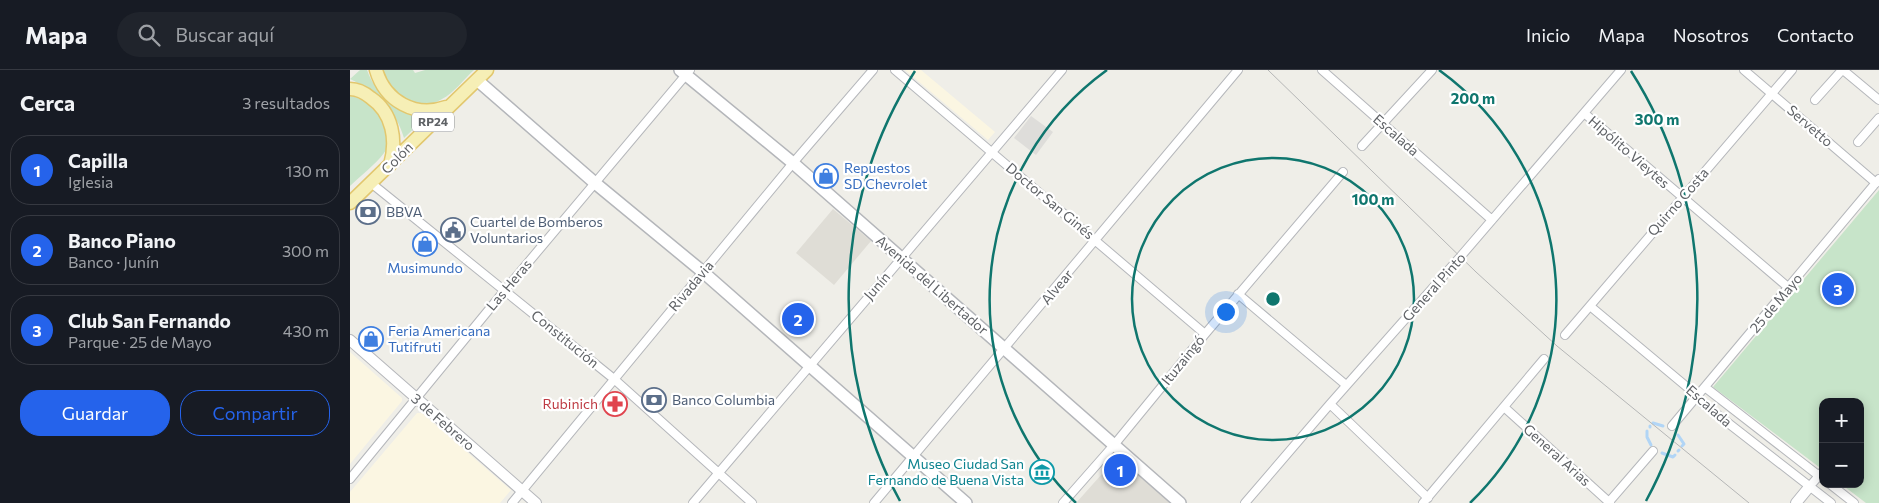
<!DOCTYPE html>
<html lang="es">
<meta charset="utf-8">
<style>
body{margin:0;font-family:Commissioner,sans-serif;background:#20242c;color:#f1f3f6}
.controls{position:absolute;right:15px;bottom:15px;display:grid;overflow:hidden;border-radius:10px;box-shadow:0 2px 12px #0003}
.controls button{width:45px;height:45px;display:grid;place-items:center;padding:0;border:0;border-bottom:1px solid #363941;background:#171b24;color:#f1f3f6;font:25px sans-serif}
.you{position:absolute;left:875px;top:241px;width:18px;height:18px;margin:-12px;border:4px solid #fff;border-radius:50%;background:#1a73e8;box-shadow:0 0 0 8px #1a73e833}
.badge{display:grid;place-items:center;width:32px;height:32px;border-radius:50%;background:#2563eb;color:#fff;font-size:16px;font-weight:700}
.pin{position:absolute;translate:-50% -50%;border:2px solid #fff;box-shadow:0 1px 5px #0006}
.list{margin:0;padding:0;list-style:none}
h2{display:flex;justify-content:space-between;align-items:center;height:65px;margin:0;padding:0 20px;font-size:21px}
h2 small{font-size:16px;font-weight:400;color:#9ea1a6}
.list li{display:grid;grid-template-columns:32px 1fr auto;gap:15px;align-items:center;box-sizing:border-box;height:70px;margin:0 10px 10px;padding:0 10px;border:1px solid #363941;border-radius:20px}
.list b{display:block;font-size:19px;white-space:nowrap}
.list p{margin:0;font-size:16px;white-space:nowrap;color:#9ea1a6}
.list em{font-size:16px;font-style:normal;color:#9ea1a6}
.actions{display:flex;gap:10px;padding:15px 20px}
.actions a{flex:1;padding:11px 0;border:1px solid #2563eb;border-radius:20px;text-align:center;font-size:18px;color:#2563eb}
.actions .main{background:#2563eb;color:#fff}
.icon{flex:none;width:28px;height:28px;fill:none;stroke:currentColor;stroke-width:2;stroke-linecap:round;stroke-linejoin:round}
.map{position:relative;flex:none;width:1529px;height:433px;overflow:hidden}
header{display:flex;align-items:center;gap:30px;box-sizing:border-box;height:70px;padding:0 25px;background:#171b24;border-bottom:1px solid #363941}
header strong{font-size:24px}
nav{display:flex;gap:28px;margin-inline-start:auto;font-size:18px}
.search{width:350px;height:45px;background:#20242c;display:flex;align-items:center;gap:12px;box-sizing:border-box;padding:0 18px;border-radius:28px;color:#9ea1a6;font-size:19px}
main{display:flex}
aside{flex:1;background:#171b24}
.map>svg:first-child{display:block}
.commercial{fill:#fbf6e2}
.industrial{fill:#deddda}
.education{fill:#dfddd6}
.green{fill:#c7e4c9}
.lines{fill:none;stroke-linecap:round;stroke-linejoin:round}
.stream{stroke:#b1d5f6;stroke-width:3}
.minor-casing{stroke:#b5b7bb;stroke-width:10}
.tertiary-casing{stroke:#b5b7bb;stroke-width:12}
.secondary-casing{stroke:#b4b6ba;stroke-width:14}
.primary-casing{stroke:#e2c76e;stroke-width:15}
.minor{stroke:#fff;stroke-width:8}
.tertiary{stroke:#fff;stroke-width:10}
.secondary{stroke:#fff;stroke-width:11}
.primary{stroke:#f6efb6;stroke-width:12}
.tram{stroke:#b5b6b6;stroke-width:1}
.ring{fill:none;stroke:#0f766e;stroke-width:2.5}
.labels{text-anchor:middle;stroke-width:4.5;stroke-linejoin:round;paint-order:stroke}
.shield{fill:#fff;stroke:#8f9194;stroke-width:1}
.shield-label{font-size:12px;font-weight:bold;fill:#5f6266}
.street-label{font-size:14px;fill:#5f6266;stroke:#fff}
.shop-label{font-size:14px;fill:#366cbe;stroke:#fff;text-anchor:start}
.service-label{font-size:14px;fill:#4e5e75;stroke:#fff;text-anchor:start}
.health-label{font-size:14px;fill:#be3a42;stroke:#fff;text-anchor:end}
.culture-label{font-size:14px;fill:#0d838f;stroke:#fff;text-anchor:end}
.centre{fill:#0f766e;stroke:#fff;stroke-width:2.5}
.ring-label{font-size:15px;text-anchor:middle;font-weight:bold;fill:#0f766e;stroke:#fff;stroke-width:4.5;stroke-linejoin:round;paint-order:stroke}
</style>
<header>
<strong>Mapa</strong>
<div class="search"><svg class="icon" aria-label="search" viewBox="0 0 24 24"><circle cx="10" cy="10" r="6"/><path d="M15 15l6 6"/></svg>Buscar aquí</div>
<nav><a>Inicio</a><a>Mapa</a><a>Nosotros</a><a>Contacto</a></nav>
</header>
<main>
<aside>
<h2>Cerca<small>3 resultados</small></h2>
<ul class="list">
<li><span class="badge">1</span><div><b>Capilla</b><p>Iglesia</p></div><em>130 m</em></li>
<li><span class="badge">2</span><div><b>Banco Piano</b><p>Banco · Junín</p></div><em>300 m</em></li>
<li><span class="badge">3</span><div><b>Club San Fernando</b><p>Parque · 25 de Mayo</p></div><em>430 m</em></li>
</ul>
<div class="actions"><a class="main">Guardar</a><a>Compartir</a></div>
</aside>
<div class="map">
<svg width="1529" height="433" viewBox="0 0 1529 433">
<rect width="100%" height="100%" fill="#efeee8"/>
<path class="commercial" d="M 555,0 L 571,0 L 645,62 L 638,70 Z
M 0,282 L 52,328 L 52,331 L 0,394 Z
M 67,343 L 72,343 L 161,420 L 150,433 L 0,433 L 0,422 Z"/>
<path class="industrial" d="M 681,46 L 703,62 L 686,85 L 664,68 Z"/>
<path class="education" d="M 483,139 L 521,171 L 484,215 L 446,183 Z
M 768,386 L 822,433 L 726,433 Z"/>
<path class="green" d="M 10,0 L 17,0 C 26,26 49,41 73,50 L 54,68 C 47,42 25,20 0,9 Z
M 32,0 L 63,0 L 65,3 L 75,0 L 124,0 C 114,9 104,23 92,29 C 67,45 41,24 32,0 Z
M 0,26 C 21,30 34,44 37,65 C 38,71 38,78 34,83 C 25,95 11,105 0,116 Z
M 1529,120 L 1529,433 L 1516,433 L 1491,414 L 1510,414 L 1510,332 L 1473,332 L 1473,400 L 1363,317 Z"/>
<g class="lines">
<path class="stream" d="M 1303,353 L 1313,356
M 1300,357 L 1300,356
M 1297,361 L 1297,367 L 1301,375
M 1328,365 L 1334,374 L 1332,376
M 1328,381 L 1329,380
M 1312,383 L 1323,387 L 1325,385"/>
<defs>
<path id="minor" d="M 545,0 L 855,264
M 972,0 L 1142,150
M 1394,0 L 1526,113
M 1493,0 L 1529,30
M 1465,30 L 1492,0
M 1234,43 L 1439,218
M 1508,72 L 1529,48
M 1012,76 L 1082,0
M 21,113 L 264,309 L 402,433
M 888,224 L 996,315
M 1240,236 L 1343,322 L 1346,328 L 1481,433
M 1215,265 L 1442,0
M 1356,318 L 1473,409
M 980,334 L 1078,428
M 1154,337 L 1260,433
M 1322,356 L 1529,109
M 0,409 L 155,220 L 340,0
M 1480,414 L 1504,433
M 1460,416 L 1473,401
M 162,433 L 443,93 L 523,0
M 343,433 L 712,0
M 524,433 L 888,0
M 713,433 L 764,375 L 855,264 L 993,102
M 895,433 L 980,334 L 1111,186 L 1271,0
M 1073,433 L 1194,289
M 1258,433 L 1303,381"/>
<path id="tertiary" d="M 0,270 L 186,433
M 1446,433 L 1460,416"/>
<path id="secondary" d="M 330,0 L 443,93 L 830,433
M 127,10 L 245,113 L 353,202 L 616,433"/>
<path id="primary" d="M 26,0 C 35,31 65,48 96,37
M 0,19 C 8,19 15,23 21,28 C 43,43 47,71 40,95
M 0,133 L 137,0"/>
</defs>
<use href="#minor" class="minor-casing"/>
<use href="#tertiary" class="tertiary-casing"/>
<use href="#secondary" class="secondary-casing"/>
<use href="#primary" class="primary-casing"/>
<use href="#minor" class="minor"/>
<use href="#tertiary" class="tertiary"/>
<use href="#secondary" class="secondary"/>
<use href="#primary" class="primary"/>
<path class="tram" d="M 918,0 L 1126,202 L 1207,276 L 1399,433"/>
</g>
<g class="ring">
<circle cx="923" cy="229" r="141"/>
<path d="M726 433A283 283 0 0 1 757 0M1089 0A283 283 0 0 1 1120 433"/>
<path d="M550 431A424 424 0 0 1 565 1M1281 1A424 424 0 0 1 1296 431"/>
</g>
<defs>
<symbol id="shop-ring" viewBox="-11 -11 22 22"><circle r="9.5" fill="#fff" stroke="#3f7fe0" stroke-width="1.5"/><path d="M-5-2.5h2.3a2.7 3.5 0 0 1 5.4 0H5L5.5 6h-11ZM-1.5-2.5h3a1.5 2.3 0 0 0-3 0Z" fill="#3f7fe0"/></symbol>
<symbol id="bank-ring" viewBox="-11 -11 22 22"><circle r="9.5" fill="#fff" stroke="#5c6f8a" stroke-width="1.5"/><path d="M-6-4H6V4H-6ZM0-2.3a2.3 2.3 0 1 0 0 4.6a2.3 2.3 0 1 0 0-4.6Z" fill="#5c6f8a"/></symbol>
<symbol id="civic-ring" viewBox="-11 -11 22 22"><circle r="9.5" fill="#fff" stroke="#5c6f8a" stroke-width="1.5"/><path d="M-.6-6.5H3V-4.5H.6V-3L4-1V1h2V6H-6V1h2V-1L-.6-3ZM-1.2 2.5V6h2.4V2.5Z" fill="#5c6f8a"/></symbol>
<symbol id="pharmacy-ring" viewBox="-11 -11 22 22"><circle r="9.5" fill="#fff" stroke="#e0444e" stroke-width="1.5"/><path d="M-2-6h4v4h4v4h-4v4h-4v-4h-4v-4h4Z" fill="#e0444e"/></symbol>
<symbol id="museum-ring" viewBox="-11 -11 22 22"><circle r="9.5" fill="#fff" stroke="#0f9aa8" stroke-width="1.5"/><path d="M0-6L6-3V-2H-6V-3ZM-5-1h2V3h-2ZM-1-1h2V3h-2ZM3-1h2V3H3ZM-6 4H6V6H-6Z" fill="#0f9aa8"/></symbol>
</defs>
<g fill-rule="evenodd">
<use href="#shop-ring" x="462" y="92" width="28" height="28"/>
<use href="#bank-ring" x="4" y="128" width="28" height="28"/>
<use href="#civic-ring" x="89" y="146" width="28" height="28"/>
<use href="#shop-ring" x="61" y="160" width="28" height="28"/>
<use href="#shop-ring" x="7" y="255" width="28" height="28"/>
<use href="#bank-ring" x="290" y="316" width="28" height="28"/>
<use href="#pharmacy-ring" x="251" y="320" width="28" height="28"/>
<use href="#museum-ring" x="678" y="388" width="28" height="28"/>
</g>
<g class="labels">
<rect class="shield" x="62" y="42.5" width="42" height="19" rx="4"/>
<g class="shield-label">
<text x="83" y="56">RP24</text>
</g>
<g class="street-label">
<text transform="translate(1460 56) rotate(41)" y="5">Servetto</text>
<text transform="translate(1046 65) rotate(41)" y="5">Escalada</text>
<text transform="translate(1279 82) rotate(41)" y="5">Hipólito Vieytes</text>
<text transform="translate(47 88) rotate(-45)" y="5">Colón</text>
<text transform="translate(700 131) rotate(40)" y="5">Doctor San Ginés</text>
<text transform="translate(1328 132) rotate(-49)" y="5">Quirno Costa</text>
<text transform="translate(159 215) rotate(-50)" y="5">Las Heras</text>
<text transform="translate(582 215) rotate(41)" y="5">Avenida del Libertador</text>
<text transform="translate(341 216) rotate(-50)" y="5">Rivadavia</text>
<text transform="translate(527 216) rotate(-49)" y="5">Junín</text>
<text transform="translate(707 217) rotate(-50)" y="5">Alvear</text>
<text transform="translate(1084 217) rotate(-48)" y="5">General Pinto</text>
<text transform="translate(1426 233) rotate(-50)" y="5">25 de Mayo</text>
<text transform="translate(215 269) rotate(39)" y="5">Constitución</text>
<text transform="translate(833 290) rotate(-51)" y="5">Ituzaingó</text>
<text transform="translate(1359 336) rotate(41)" y="5">Escalada</text>
<text transform="translate(93 352) rotate(41)" y="5">3 de Febrero</text>
<text transform="translate(1207 385) rotate(42)" y="5">General Arias</text>
</g>
<g class="shop-label">
<text x="494" y="103">Repuestos<tspan x="494" dy="16">SD Chevrolet</tspan></text>
<text x="75" y="203" text-anchor="middle">Musimundo</text>
<text x="38" y="266">Feria Americana<tspan x="38" dy="16">Tutifruti</tspan></text>
</g>
<g class="service-label">
<text x="36" y="147">BBVA</text>
<text x="120" y="157">Cuartel de Bomberos<tspan x="120" dy="16">Voluntarios</tspan></text>
<text x="322" y="335">Banco Columbia</text>
</g>
<g class="health-label">
<text x="248" y="339">Rubinich</text>
</g>
<g class="culture-label">
<text x="674" y="399">Museo Ciudad San<tspan x="674" dy="16">Fernando de Buena Vista</tspan></text>
</g>
</g>
<circle cx="923" cy="229" r="8" class="centre"/>
<g class="ring-label">
<text x="1123" y="34">200 m</text>
<text x="1307" y="55">300 m</text>
<text x="1023" y="135">100 m</text>
</g>
</svg>
<div class="controls">
<button>+</button>
<button>−</button>
</div>
<div class="you"></div>
<div class="pin badge" style="left:770px;top:400px">1</div>
<div class="pin badge" style="left:448px;top:249px">2</div>
<div class="pin badge" style="left:1488px;top:219px">3</div>
</div>
</main>
